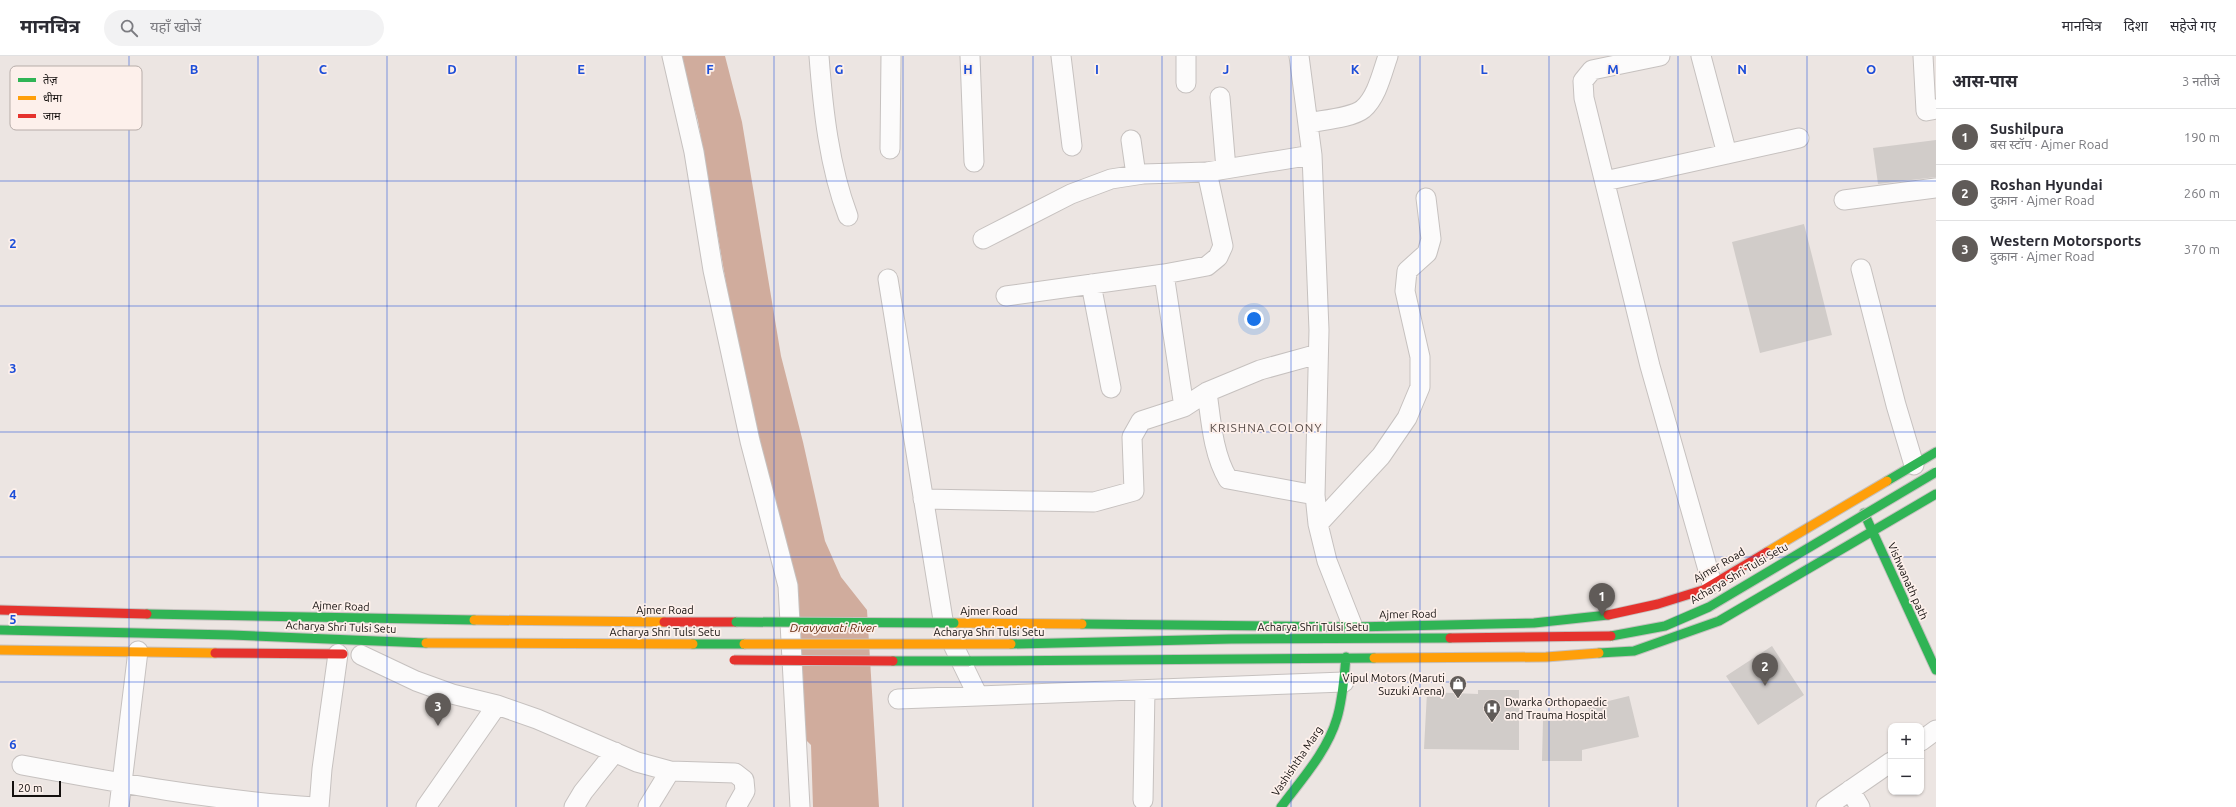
<!DOCTYPE html>
<html lang="hi">
<meta charset="utf-8">
<style>
body{margin:0;font-family:Ubuntu,"Noto Sans Devanagari",sans-serif;background:#f2f2f3;color:#2b2b33}
.controls{position:absolute;right:12px;bottom:12px;display:grid;overflow:hidden;border-radius:8px;box-shadow:0 1px 3px #0004}
.controls button{width:36px;height:36px;display:grid;place-items:center;padding:0;border:0;border-bottom:1px solid #e1e1e2;background:#fff;color:#2b2b33;font:20px sans-serif}
.scale{position:absolute;left:12px;bottom:10px;width:49px;box-sizing:border-box;padding-left:4px;border:2px solid #14100e;border-top:0;font-size:11px;line-height:14px;white-space:nowrap;color:#14100e;-webkit-text-stroke:3px #fdf0eb;paint-order:stroke}
.you{position:absolute;left:1254px;top:263px;width:14px;height:14px;margin:-10px;border:3px solid #fff;border-radius:50%;background:#1a73e8;box-shadow:0 0 0 6px #1a73e833}
.badge{display:grid;place-items:center;width:26px;height:26px;border-radius:50%;background:#605b58;color:#fff;font-size:13px;font-weight:700}
.pin{position:absolute;translate:-50% -33px;filter:drop-shadow(0 1px 2px #0008)}
.pin::after{content:'';position:absolute;top:21px;width:14px;height:12px;background:inherit;clip-path:polygon(0 0,100% 0,50% 100%)}
.list{margin:0;padding:0;list-style:none}
h2{display:flex;justify-content:space-between;align-items:center;height:52px;margin:0;padding:0 16px;font-size:17px}
h2 small{font-size:13px;font-weight:400;color:#7c7c81}
.list li{display:grid;grid-template-columns:26px 1fr auto;gap:12px;align-items:center;box-sizing:border-box;height:56px;padding:0 16px;border-top:1px solid #e1e1e2}
.list b{display:block;font-size:15px;white-space:nowrap}
.list p{margin:0;font-size:13px;white-space:nowrap;color:#7c7c81}
.list em{font-size:13px;font-style:normal;color:#7c7c81}
.icon{flex:none;width:22px;height:22px;fill:none;stroke:currentColor;stroke-width:2;stroke-linecap:round;stroke-linejoin:round}
.map{position:relative;flex:none;width:1936px;height:751px;overflow:hidden}
header{display:flex;align-items:center;gap:24px;box-sizing:border-box;height:56px;padding:0 20px;background:#fff;border-bottom:1px solid #e1e1e2}
header strong{font-size:19px}
nav{display:flex;gap:22px;margin-inline-start:auto;font-size:14px}
.search{width:280px;height:36px;background:#f2f2f3;display:flex;align-items:center;gap:10px;box-sizing:border-box;padding:0 14px;border-radius:22px;color:#7c7c81;font-size:15px}
main{display:flex}
aside{flex:1;background:#fff}
.map>svg:first-child{display:block}
.water{fill:#d0ac9d}
.building{fill:#d1ccc9}
.lines{fill:none;stroke-linecap:round;stroke-linejoin:round}
.street-casing{stroke:#c6c1bf;stroke-width:21}
.fast-casing{stroke:#c6c1bf;stroke-width:11}
.slow-casing{stroke:#c6c1bf;stroke-width:11}
.jam-casing{stroke:#c6c1bf;stroke-width:11}
.street{stroke:#fcfbfb;stroke-width:19}
.fast{stroke:#30b455;stroke-width:9}
.slow{stroke:#ff9f0a;stroke-width:9}
.jam{stroke:#e5322d;stroke-width:9}
.fast-bridge-casing{stroke:#c6c1bf;stroke-width:11;stroke-linecap:butt}
.slow-bridge-casing{stroke:#c6c1bf;stroke-width:11;stroke-linecap:butt}
.jam-bridge-casing{stroke:#c6c1bf;stroke-width:11;stroke-linecap:butt}
.fast-bridge{stroke:#30b455;stroke-width:9}
.slow-bridge{stroke:#ff9f0a;stroke-width:9}
.jam-bridge{stroke:#e5322d;stroke-width:9}
.grid{fill:none;stroke:#1d4ed8;stroke-width:1;stroke-opacity:0.55}
.labels{text-anchor:middle;stroke-width:3.5;stroke-linejoin:round;paint-order:stroke}
.street-label{font-size:11px;fill:#14100e;stroke:#fdf0eb}
.poi-label{font-size:11px;fill:#14100e;stroke:#fdf0eb;text-anchor:end}
.neighbourhood-label{font-size:12px;letter-spacing:1px;fill:#554a46;stroke:#fdf0eb}
.water-label{font-size:12px;font-style:italic;fill:#682b0e;stroke:#fdf0eb}
.key{fill:#fdf0eb;stroke:#b7ada9;stroke-width:1}
.key-label{font-size:11px;fill:#14100e}
.grid-label{font-size:13px;text-anchor:middle;font-weight:bold;fill:#1d4ed8;stroke:#fdf0eb;stroke-width:3.5;stroke-linejoin:round;paint-order:stroke}
</style>
<header>
<strong>मानचित्र</strong>
<div class="search"><svg class="icon" aria-label="search" viewBox="0 0 24 24"><circle cx="10" cy="10" r="6"/><path d="M15 15l6 6"/></svg>यहाँ खोजें</div>
<nav><a>मानचित्र</a><a>दिशा</a><a>सहेजे गए</a></nav>
</header>
<main>
<div class="map">
<svg width="1936" height="751" viewBox="0 0 1936 751">
<rect width="100%" height="100%" fill="#ece5e2"/>
<path class="water" d="M 680,0 L 725,0 L 742,66 L 781,300 L 803,386 L 825,485 L 841,521 L 867,554 L 879,751 L 813,751 L 811,689 L 805,683 L 698,65 Z"/>
<path class="building" d="M 1936,84 L 1936,121 L 1878,128 L 1873,92 Z
M 1804,168 L 1832,279 L 1760,297 L 1732,186 Z
M 1772,590 L 1804,639 L 1758,669 L 1726,620 Z
M 1478,634 L 1519,634 L 1519,694 L 1424,693 L 1427,636 L 1478,638 Z
M 1629,640 L 1639,681 L 1582,694 L 1582,705 L 1542,705 L 1543,664 L 1592,664 L 1588,650 Z"/>
<g class="lines">
<defs>
<path id="street" d="M 672,0 L 694,96 L 713,214 L 750,385 L 788,530 L 800,751
M 819,0 C 823,53 829,110 848,160
M 970,0 L 974,106
M 1061,0 L 1072,90
M 1186,0 L 1186,27
M 1299,0 L 1312,99 L 1319,274 L 1315,439 L 1318,468 L 1327,505 L 1353,571
M 1660,0 L 1592,14 L 1583,25 L 1584,42 L 1650,310 L 1712,528
M 1701,0 L 1727,98
M 1923,0 L 1926,55 L 1936,53
M 1220,41 L 1226,113
M 1308,67 C 1322,64 1352,62 1363,53 C 1377,41 1382,17 1388,0
M 1131,84 L 1136,119
M 890,93 L 891,0
M 1605,125 L 1799,82
M 1844,144 L 1936,132
M 983,183 L 1071,138 L 1111,123 L 1143,118 L 1207,116 L 1312,99
M 1861,213 L 1896,349 L 1914,409
M 1164,218 L 1184,351
M 888,223 L 944,570 L 978,640
M 1091,228 L 1111,332
M 1006,240 L 1164,218 L 1207,210 L 1218,201 L 1223,190 L 1207,116
M 1207,336 C 1211,365 1213,398 1228,423 L 1315,439
M 923,443 L 1094,446 L 1134,435 L 1132,381 L 1141,365 L 1184,351 L 1207,336 L 1260,314 L 1318,298
M 1318,468 L 1381,400 L 1407,362 L 1420,331 L 1420,301 L 1405,235 L 1407,215 L 1427,197 L 1431,183 L 1426,142
M 361,599 L 416,625 L 452,638 L 497,649 L 537,663 L 637,706 L 670,715 L 735,717 L 744,724 L 745,735 L 736,751
M 898,643 L 1344,626
M 1921,685 L 1936,674
M 22,709 C 119,727 216,745 315,751
M 1850,734 L 1860,751
M 1143,744 L 1145,634
M 119,751 L 138,595
M 319,751 L 322,713 L 338,598
M 426,751 L 497,649
M 574,751 L 583,736 L 615,696
M 648,751 L 670,715
M 1826,751 L 1891,706"/>
<path id="fast" d="M 1887,425 L 1936,396
M 1864,457 L 1936,614
M 147,558 L 474,564
M 1082,568 L 1353,571 L 1534,567 L 1608,559
M 0,574 L 231,579 L 426,587
M 693,588 L 744,588
M 1599,597 L 1634,595 L 1719,565 L 1936,438
M 969,605 L 1374,602
M 1281,751 C 1301,724 1327,696 1337,662 C 1343,642 1344,621 1346,601"/>
<path id="slow" d="M 1767,496 L 1887,425
M 474,564 L 664,566
M 954,567 L 1082,568
M 426,587 L 693,588
M 0,594 L 215,597
M 1374,602 L 1546,601 L 1599,597"/>
<path id="jam" d="M 0,554 L 147,558
M 1608,559 L 1658,548 L 1703,534 L 1767,496
M 664,566 L 736,566
M 215,597 L 343,598"/>
</defs>
<use href="#street" class="street-casing"/>
<use href="#fast" class="fast-casing"/>
<use href="#slow" class="slow-casing"/>
<use href="#jam" class="jam-casing"/>
<use href="#street" class="street"/>
<use href="#fast" class="fast"/>
<use href="#slow" class="slow"/>
<use href="#jam" class="jam"/>
<defs>
<path id="fast-bridge" d="M 736,566 L 954,567
M 1611,580 L 1665,570 L 1709,551 L 1936,416
M 1011,588 L 1231,583 L 1450,582
M 893,605 L 969,605"/>
<path id="slow-bridge" d="M 744,588 L 1011,588"/>
<path id="jam-bridge" d="M 1450,582 L 1611,580
M 734,604 L 893,605"/>
</defs>
<use href="#fast-bridge" class="fast-bridge-casing"/>
<use href="#slow-bridge" class="slow-bridge-casing"/>
<use href="#jam-bridge" class="jam-bridge-casing"/>
<use href="#fast-bridge" class="fast-bridge"/>
<use href="#slow-bridge" class="slow-bridge"/>
<use href="#jam-bridge" class="jam-bridge"/>
</g>
<path class="grid" d="M 129,0 L 129,751M 258,0 L 258,751M 387,0 L 387,751M 516,0 L 516,751M 645,0 L 645,751M 774,0 L 774,751M 903,0 L 903,751M 1033,0 L 1033,751M 1162,0 L 1162,751M 1291,0 L 1291,751M 1420,0 L 1420,751M 1549,0 L 1549,751M 1678,0 L 1678,751M 1807,0 L 1807,751M 0,125 L 1936,125M 0,250 L 1936,250M 0,376 L 1936,376M 0,501 L 1936,501M 0,626 L 1936,626"/>
<defs>
<symbol id="shop-pin" viewBox="-11 -11 22 30"><path d="M0 17L-7.5 6A9.5 9.5 0 1 1 7.5 6Z" fill="#605b58" stroke="#fdf0eb"/><path d="M-5-2.5h2.3a2.7 3.5 0 0 1 5.4 0H5L5.5 6h-11ZM-1.5-2.5h3a1.5 2.3 0 0 0-3 0Z" fill="#fff"/></symbol>
<symbol id="hospital-pin" viewBox="-11 -11 22 30"><path d="M0 17L-7.5 6A9.5 9.5 0 1 1 7.5 6Z" fill="#605b58" stroke="#fdf0eb"/><path d="M-5-5h3v3.5h4V-5h3V5h-3V1.5h-4V5h-3Z" fill="#fff"/></symbol>
</defs>
<g fill-rule="evenodd">
<use href="#shop-pin" x="1448" y="618" width="20" height="27"/>
<use href="#hospital-pin" x="1482" y="642" width="20" height="27"/>
</g>
<g class="labels">
<g class="street-label">
<text transform="translate(1719 509) rotate(-30)" y="4">Ajmer Road</text>
<text transform="translate(1739 517) rotate(-30)" y="4">Acharya Shri Tulsi Setu</text>
<text transform="translate(1908 525) rotate(66)" y="4">Vishwanath path</text>
<text transform="translate(341 550) rotate(2)" y="4">Ajmer Road</text>
<text x="665" y="558">Ajmer Road</text>
<text x="989" y="559">Ajmer Road</text>
<text transform="translate(1408 558) rotate(-1)" y="4">Ajmer Road</text>
<text transform="translate(341 571) rotate(2)" y="4">Acharya Shri Tulsi Setu</text>
<text x="1313" y="575">Acharya Shri Tulsi Setu</text>
<text x="665" y="580">Acharya Shri Tulsi Setu</text>
<text x="989" y="580">Acharya Shri Tulsi Setu</text>
<text transform="translate(1297 705) rotate(-56)" y="4">Vashishtha Marg</text>
</g>
<g class="poi-label">
<text x="1445" y="626">Vipul Motors (Maruti<tspan x="1445" dy="13">Suzuki Arena)</tspan></text>
<text x="1505" y="650" text-anchor="start">Dwarka Orthopaedic<tspan x="1505" dy="13">and Trauma Hospital</tspan></text>
</g>
<g class="neighbourhood-label">
<text x="1266" y="376">KRISHNA COLONY</text>
</g>
<g class="water-label">
<text x="833" y="576">Dravyavati River</text>
</g>
</g>
<rect x="10" y="10" width="132" height="64" rx="6" class="key"/>
<rect x="18" y="22" width="18" height="4" fill="#30b455"/>
<rect x="18" y="40" width="18" height="4" fill="#ff9f0a"/>
<rect x="18" y="58" width="18" height="4" fill="#e5322d"/>
<g class="key-label">
<text x="43" y="28">तेज़</text>
<text x="43" y="46">धीमा</text>
<text x="43" y="64">जाम</text>
</g>
<g class="grid-label">
<text x="194" y="18">B</text>
<text x="323" y="18">C</text>
<text x="452" y="18">D</text>
<text x="581" y="18">E</text>
<text x="710" y="18">F</text>
<text x="839" y="18">G</text>
<text x="968" y="18">H</text>
<text x="1097" y="18">I</text>
<text x="1226" y="18">J</text>
<text x="1355" y="18">K</text>
<text x="1484" y="18">L</text>
<text x="1613" y="18">M</text>
<text x="1742" y="18">N</text>
<text x="1871" y="18">O</text>
<text x="13" y="192">2</text>
<text x="13" y="317">3</text>
<text x="13" y="443">4</text>
<text x="13" y="568">5</text>
<text x="13" y="693">6</text>
</g>
</svg>
<div class="controls">
<button>+</button>
<button>−</button>
</div>
<div class="scale">20 m</div>
<div class="you"></div>
<div class="pin badge" style="left:1602px;top:560px">1</div>
<div class="pin badge" style="left:1765px;top:630px">2</div>
<div class="pin badge" style="left:438px;top:670px">3</div>
</div>
<aside>
<h2>आस-पास<small>3 नतीजे</small></h2>
<ul class="list">
<li><span class="badge">1</span><div><b>Sushilpura</b><p>बस स्टॉप · Ajmer Road</p></div><em>190 m</em></li>
<li><span class="badge">2</span><div><b>Roshan Hyundai</b><p>दुकान · Ajmer Road</p></div><em>260 m</em></li>
<li><span class="badge">3</span><div><b>Western Motorsports</b><p>दुकान · Ajmer Road</p></div><em>370 m</em></li>
</ul>
</aside>
</main>
